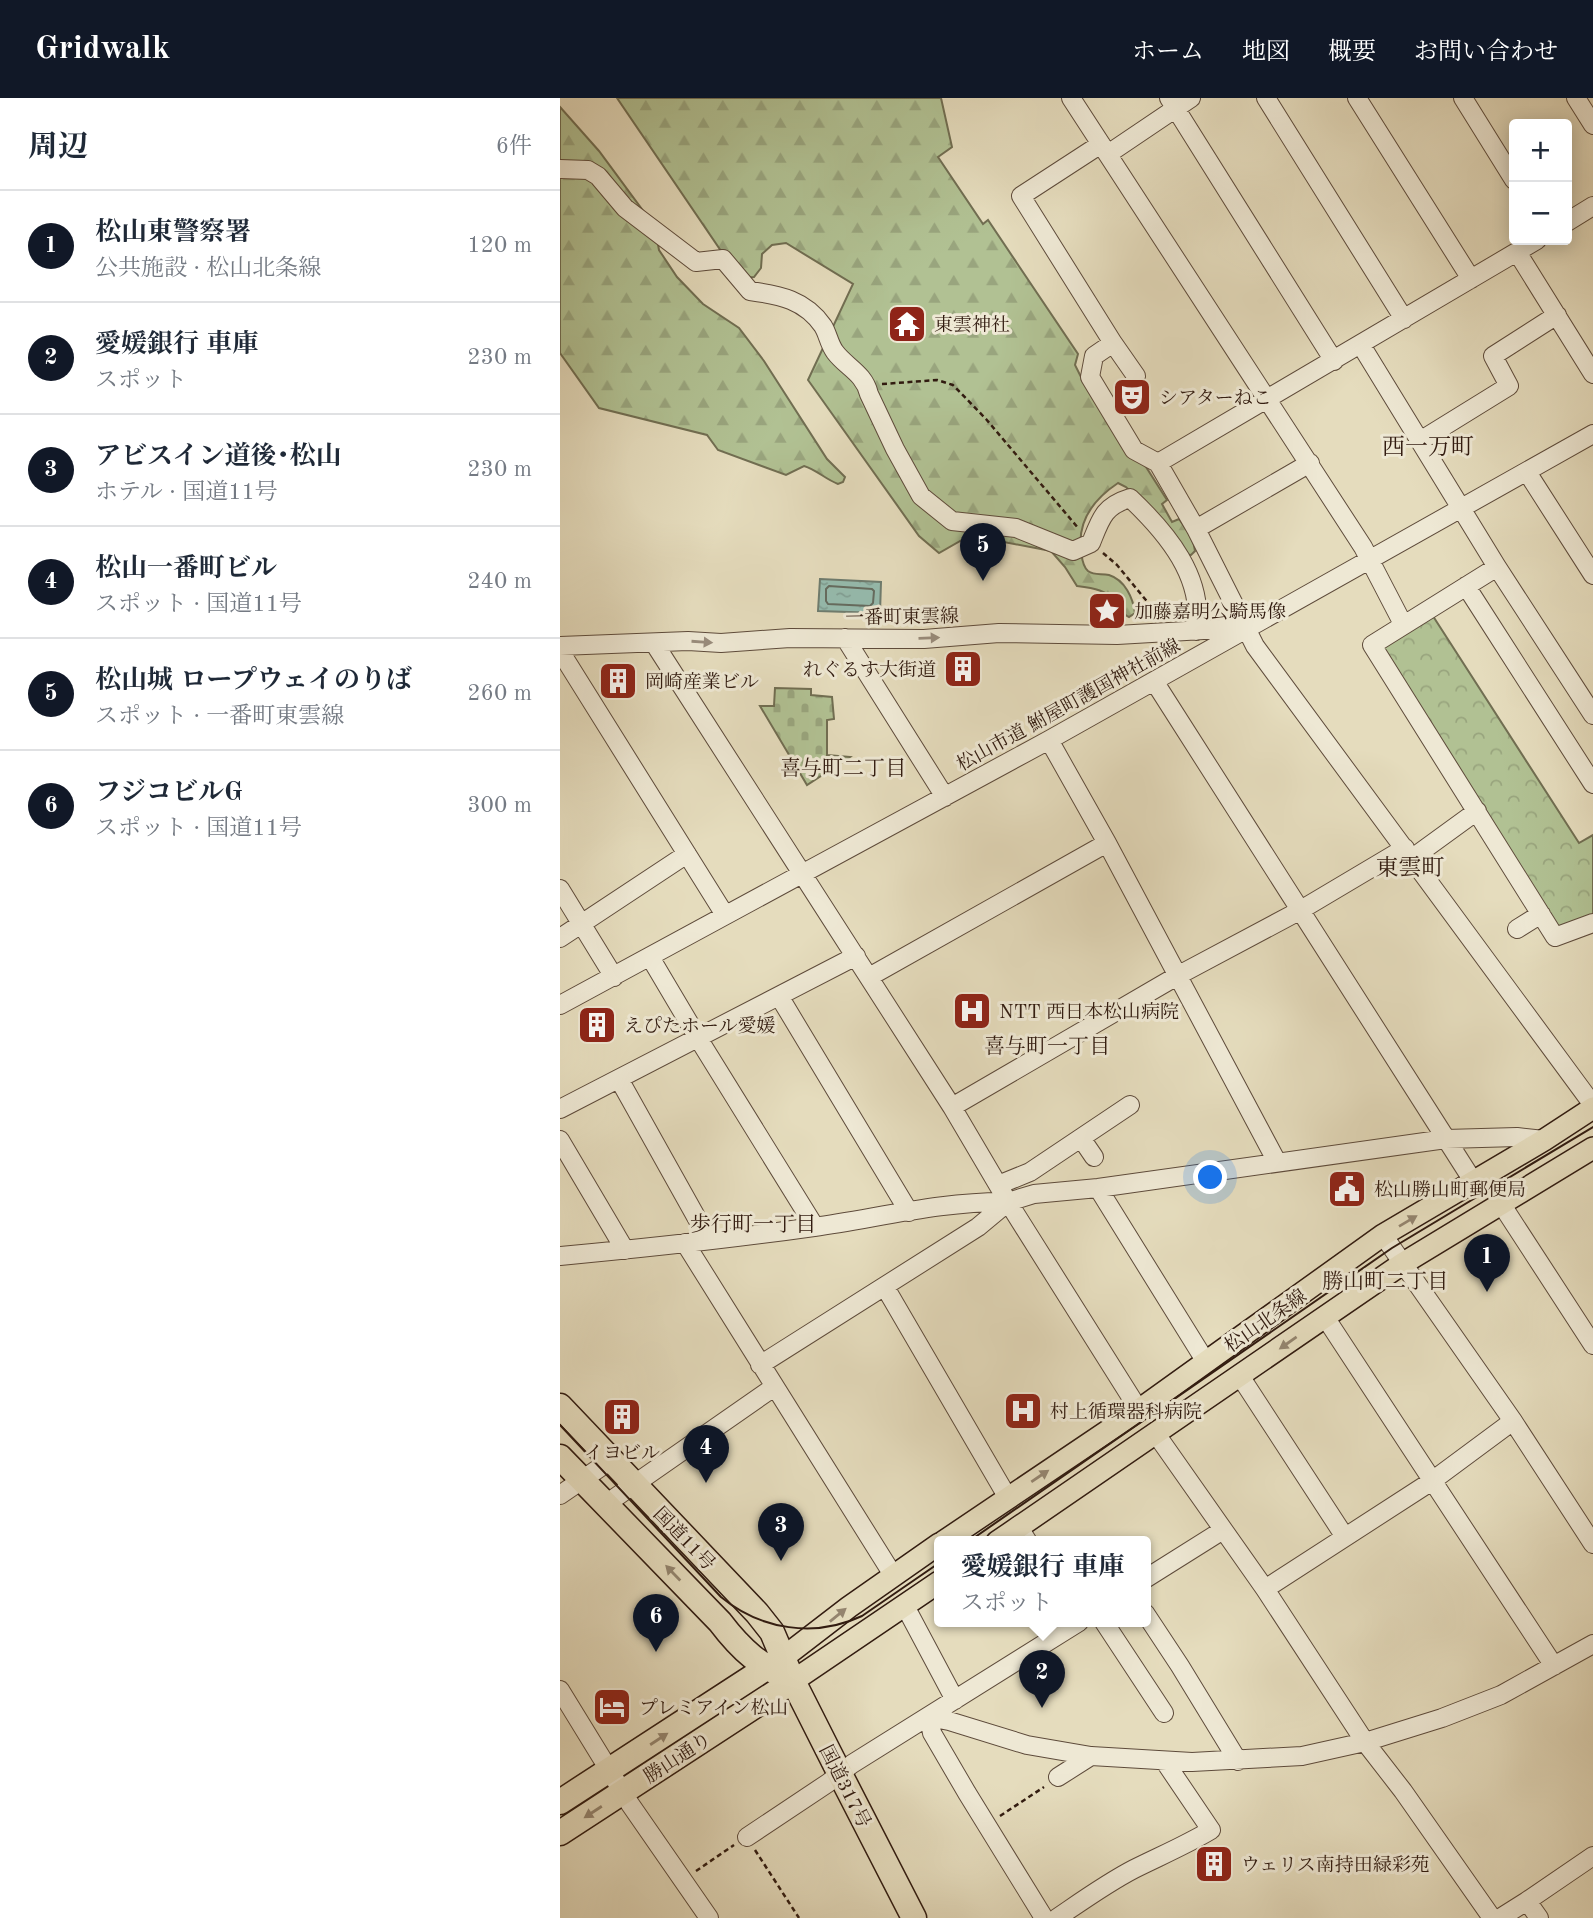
<!DOCTYPE html>
<html lang="ja">
<meta charset="utf-8">
<style>
body{margin:0;font-family:"Old Standard TT","Noto Serif JP",serif;background:#f2f2f3;color:#1f2937}
.controls{position:absolute;right:21px;top:21px;display:grid;overflow:hidden;border-radius:7px;box-shadow:0 4px 18px #0003}
.controls button{width:63px;height:63px;display:grid;place-items:center;padding:0;border:0;border-bottom:2px solid #e0e1e3;background:#fff;color:#1f2937;font:35px sans-serif}
.you{position:absolute;left:651px;top:1080px;width:24px;height:24px;margin:-18px;border:5px solid #fff;border-radius:50%;background:#1a73e8;box-shadow:0 0 0 10px #1a73e833}
.badge{display:grid;place-items:center;width:46px;height:46px;border-radius:50%;background:#111827;color:#fff;font-size:23px;font-weight:700}
.pin{position:absolute;translate:-50% -58px;filter:drop-shadow(0 2px 4px #0008)}
.pin::after{content:'';position:absolute;top:37px;width:24px;height:21px;background:inherit;clip-path:polygon(0 0,100% 0,50% 100%)}
.popup{position:absolute;left:374px;top:1438px;width:217px;height:91px;box-sizing:border-box;display:grid;place-content:center;border-radius:7px;background:#fff;filter:drop-shadow(0 2px 5px #0005);font-size:23px;white-space:nowrap;color:#747a83}
.popup b{font-size:26px;color:#1f2937}
.popup::after{content:'';position:absolute;left:50%;top:100%;margin-left:-14px;border:14px solid transparent;border-top-color:#fff}
.list{margin:0;padding:0;list-style:none}
h2{display:flex;justify-content:space-between;align-items:center;height:91px;margin:0;padding:0 28px;font-size:30px}
h2 small{font-size:23px;font-weight:400;color:#747a83}
.list li{display:grid;grid-template-columns:46px 1fr auto;gap:21px;align-items:center;box-sizing:border-box;height:112px;padding:0 28px;border-top:2px solid #e0e1e3}
.list b{display:block;font-size:26px;white-space:nowrap}
.list p{margin:0;font-size:23px;white-space:nowrap;color:#747a83}
.list em{font-size:23px;font-style:normal;color:#747a83}
.map{position:relative;flex:none;width:1033px;height:1820px;overflow:hidden}
header{display:flex;align-items:center;gap:42px;box-sizing:border-box;height:98px;padding:0 35px;background:#111827;color:#fff}
header strong{font-size:33px}
nav{display:flex;gap:38px;margin-inline-start:auto;font-size:24px}
main{display:flex}
aside{flex:1;background:#fff}
.map>svg:first-child{display:block}
.forest{fill:url(#forest-firs);stroke:#716e52;stroke-width:2}
.cemetery{fill:url(#cemetery-stones);stroke:#716e52;stroke-width:2}
.park{fill:url(#park-crowns);stroke:#716e52;stroke-width:2}
.water{fill:url(#water-ripples);stroke:#6e7c6f;stroke-width:2}
.lines{fill:none;stroke-linecap:round;stroke-linejoin:round}
.shore{stroke:#646c60;stroke-width:2}
.minor-casing{stroke:#5e4b3b;stroke-width:20}
.major-casing{stroke:#311b10;stroke-width:24}
.highway-casing{stroke:#311b10;stroke-width:27}
.path{stroke:#311b10;stroke-width:2.5;stroke-dasharray:5 3.5;stroke-linecap:butt}
.minor{stroke:#eee8d4;stroke-width:18}
.major{stroke:#e5dcbd;stroke-width:21}
.highway{stroke:#e5dcbd;stroke-width:24}
.tram{stroke:#311b10;stroke-width:2}
.oneway{fill:#998c7c}
.oneway2{fill:#94856f}
.labels{text-anchor:middle;stroke-width:6;stroke-linejoin:round;paint-order:stroke}
.poi-label{font-size:19px;fill:#311b10;stroke:#eee8d4;text-anchor:start}
.street-label{font-size:19px;fill:#311b10;stroke:#eee8d4}
.neighbourhood-label{font-size:21px;fill:#311b10;stroke:#eee8d4}
.quarter-label{font-size:23px;fill:#311b10;stroke:#eee8d4}
</style>
<header>
<strong>Gridwalk</strong>
<nav><a>ホーム</a><a>地図</a><a>概要</a><a>お問い合わせ</a></nav>
</header>
<main>
<aside>
<h2>周辺<small>6件</small></h2>
<ul class="list">
<li><span class="badge">1</span><div><b>松山東警察署</b><p>公共施設 · 松山北条線</p></div><em>120 m</em></li>
<li><span class="badge">2</span><div><b>愛媛銀行 車庫</b><p>スポット</p></div><em>230 m</em></li>
<li><span class="badge">3</span><div><b>アビスイン道後･松山</b><p>ホテル · 国道11号</p></div><em>230 m</em></li>
<li><span class="badge">4</span><div><b>松山一番町ビル</b><p>スポット · 国道11号</p></div><em>240 m</em></li>
<li><span class="badge">5</span><div><b>松山城 ロープウェイのりば</b><p>スポット · 一番町東雲線</p></div><em>260 m</em></li>
<li><span class="badge">6</span><div><b>フジコビルG</b><p>スポット · 国道11号</p></div><em>300 m</em></li>
</ul>
</aside>
<div class="map">
<svg width="1033" height="1820" viewBox="0 0 1033 1820">
<defs>
<pattern id="forest-firs" width="22" height="20" patternUnits="userSpaceOnUse" patternTransform="scale(1.75)"><rect width="22" height="20" fill="#b1c193"/><path d="M5 1l3.5 6h-7zM16 11l3.5 6h-7z" fill="#99a57e"/></pattern>
<pattern id="cemetery-stones" width="16" height="16" patternUnits="userSpaceOnUse" patternTransform="scale(1.75)"><rect width="16" height="16" fill="#b1c193"/><path d="M2 7V4a2 2 0 0 1 4 0v3zM10 15v-3a2 2 0 0 1 4 0v3z" fill="#99a57e"/></pattern>
<pattern id="park-crowns" width="20" height="18" patternUnits="userSpaceOnUse" patternTransform="scale(1.75)"><rect width="20" height="18" fill="#b1c193"/><path d="M2 6a3 3 0 1 1 6 0M12 15a3 3 0 1 1 6 0" fill="none" stroke="#99a57e"/></pattern>
<pattern id="water-ripples" width="26" height="14" patternUnits="userSpaceOnUse" patternTransform="scale(1.75)"><rect width="26" height="14" fill="#96bcaf"/><path d="M2 4q2-2 4 0t4 0M15 11q2-2 4 0t4 0" fill="none" stroke="#82a196"/></pattern>
</defs>
<rect width="100%" height="100%" fill="#e5dcbd"/>
<filter id="stains"><feTurbulence type="fractalNoise" baseFrequency=".00286" numOctaves="4"/><feColorMatrix values="0 0 0 0 .2 0 0 0 0 .09 0 0 0 0 .02 0 0 0 .5 -.17"/></filter>
<radialGradient id="worn" r=".72"><stop offset=".6" stop-color="#630" stop-opacity="0"/><stop offset="1" stop-color="#630" stop-opacity=".3"/></radialGradient>
<path class="forest" d="M 57,0 L 381,0 L 392,49 L 378,59 L 423,126 L 428,122 L 518,256 L 515,267 L 523,283 L 570,354 L 586,369 L 607,402 L 602,406 L 612,424 L 619,421 C 626,431 634,440 635,453 L 631,457 L 623,456 L 611,433 L 566,389 L 558,385 C 534,401 517,423 521,453 C 522,459 522,468 528,473 C 535,478 541,475 549,477 C 565,482 573,500 575,515 L 569,519 C 562,516 562,512 558,506 C 548,492 533,490 517,488 L 505,469 L 491,453 L 418,439 L 402,442 L 379,455 L 359,438 L 248,282 L 293,186 L 226,145 L 212,147 L 202,156 L 201,170 L 194,179 L 184,180 L 176,175 Z
M 0,9 L 39,53 L 95,129 L 99,152 L 117,179 L 143,206 L 179,230 L 204,263 L 267,361 L 285,379 L 283,384 L 278,386 C 265,381 257,372 244,368 L 226,377 L 158,352 L 147,337 L 39,310 L 0,255 Z"/>
<path class="cemetery" d="M 215,590 L 251,591 L 251,597 L 272,599 L 274,621 L 267,622 L 267,657 L 290,659 L 247,687 L 200,608 L 214,608 Z"/>
<path class="park" d="M 871,515 L 1019,745 L 1033,737 L 1033,818 L 996,832 L 820,548 Z"/>
<path class="water" d="M 260,481 L 321,484 L 320,515 L 258,513 Z"/>
<g class="lines">
<path class="shore" d="M 269,488 L 312,491 L 314,493 L 313,505 L 310,508 L 268,506 L 266,503 L 266,491 Z"/>
<defs>
<path id="minor" d="M 511,0 L 803,449 L 843,526
M 609,0 L 774,263
M 706,0 L 844,221
M 797,0 L 911,181
M 903,0 L 954,82
M 1016,0 L 1033,27
M 541,46 L 461,98 L 553,245 L 534,258 L 530,279 L 574,352 L 598,365
M 548,56 L 631,0
M 0,71 L 28,72 L 38,78 L 65,110 L 136,164 L 163,161 L 190,193 C 220,197 245,202 263,228 C 268,236 269,246 275,254 C 286,269 304,275 309,296 L 335,351 L 361,398 L 392,423 L 456,430 L 513,453 L 531,445 C 541,420 544,408 570,400 C 607,435 645,480 636,533
M 1007,124 L 1033,108
M 977,142 L 598,365 L 636,431 L 695,548 L 1033,1007
M 957,154 L 1033,276
M 553,245 L 576,278
M 801,247 L 937,469 L 812,547 L 995,839 L 1033,825
M 860,343 L 949,288 L 933,258 L 997,217
M 967,374 L 1033,477
M 636,431 L 750,365
M 937,469 L 1033,617
M 906,488 L 1033,686
M 285,540 L 385,699
M 94,545 L 392,1009 L 448,1104 L 474,1096 L 538,1090 L 886,1041 L 957,1039 L 984,1042
M 0,548 L 128,543 L 161,545 L 230,540 L 364,541 L 439,535 L 557,537 L 678,530
M 0,553 L 165,817
M 594,583 L 913,1083
M 489,642 L 547,745 L 717,1064
M 851,761 L 917,713
M 0,791 L 54,879
M 957,831 L 981,816
M 0,840 L 127,756
M 90,859 L 138,940 L 255,1129
M 309,879 L 547,745
M 219,898 L 349,1114
M 0,907 L 489,642 L 1033,336
M 59,981 L 149,1142
M 392,1009 L 617,878 L 739,813 L 845,750
M 0,1011 L 296,858
M 521,1040 L 534,1059
M 0,1042 L 65,1152
M 438,1087 L 470,1074 L 570,1007
M 538,1090 L 646,1264
M 940,1104 L 1033,1247
M 823,1137 L 953,1323 L 1033,1446
M 125,1145 L 333,1477
M 0,1158 C 85,1150 169,1141 254,1129 C 318,1120 383,1103 448,1104 L 579,1312
M 325,1189 L 448,1400
M 765,1219 L 994,1568
M 200,1267 L 418,1129 L 448,1104
M 680,1278 L 785,1439
M 596,1336 L 705,1491 L 805,1644 L 843,1693 L 932,1820
M 0,1397 L 51,1362
M 46,1406 L 214,1289
M 458,1428 L 468,1444
M 585,1481 L 663,1432
M 705,1491 L 872,1383 L 953,1323
M 345,1508 L 395,1602
M 585,1515 L 620,1568 L 678,1663
M 544,1524 L 604,1615
M 0,1592 L 70,1706 L 149,1820
M 369,1619 L 389,1623 L 467,1647 L 531,1658 L 632,1664 L 742,1658 L 805,1644 L 882,1620 L 941,1597 L 1033,1546
M 369,1619 L 372,1635 L 407,1695 L 484,1820
M 498,1679 L 531,1658
M 187,1739 L 268,1685 L 292,1666 L 519,1524
M 967,1803 L 1033,1758
M 497,1820 C 522,1803 547,1785 574,1771 C 600,1758 626,1747 651,1732 L 605,1664
M 940,1820 L 967,1803 L 979,1820"/>
<path id="major" d="M 383,1444 L 579,1312 L 823,1137 L 984,1042 L 1033,1010
M 437,1444 L 842,1166 L 1033,1050
M 224,1559 L 289,1509 L 379,1446
M 233,1583 L 379,1484"/>
<path id="highway" d="M 0,1308 L 197,1515 L 212,1534 L 233,1583 L 280,1676 L 354,1820
M 0,1359 L 160,1524 C 182,1553 200,1568 233,1583
M 0,1704 L 217,1563
M 0,1735 L 233,1583"/>
</defs>
<use href="#minor" class="minor-casing"/>
<use href="#major" class="major-casing"/>
<use href="#highway" class="highway-casing"/>
<path class="path" d="M 322,286 L 377,282 L 393,287 L 426,321 L 519,431
M 543,455 L 557,467 L 599,518
M 440,1718 L 484,1689
M 195,1752 L 239,1820
M 136,1773 L 174,1747"/>
<use href="#minor" class="minor"/>
<use href="#major" class="major"/>
<use href="#highway" class="highway"/>
<path class="tram" d="M 0,1327 L 161,1499 C 201,1532 255,1540 302,1518 L 379,1465
M 408,1444 L 832,1150 L 1033,1029"/>
</g>
<defs><path id="oneway-solid" d="M-6-.8H1V-3.2L6.5 0L1 3.2V.8H-6Z" transform="scale(1.75)"/></defs>
<g class="oneway">
<use href="#oneway-solid" transform="translate(369 540) rotate(-2)"/>
<use href="#oneway-solid" transform="translate(142 544) rotate(4)"/>
</g>
<g class="oneway2">
<use href="#oneway-solid" transform="translate(848 1123) rotate(-31)"/>
<use href="#oneway-solid" transform="translate(728 1245) rotate(145)"/>
<use href="#oneway-solid" transform="translate(480 1378) rotate(-34)"/>
<use href="#oneway-solid" transform="translate(113 1475) rotate(-134)"/>
<use href="#oneway-solid" transform="translate(278 1517) rotate(-39)"/>
<use href="#oneway-solid" transform="translate(99 1641) rotate(-33)"/>
<use href="#oneway-solid" transform="translate(33 1714) rotate(147)"/>
</g>
<defs>
<symbol id="temple-square" viewBox="-11 -11 22 22"><rect x="-9" y="-9" width="18" height="18" rx="4" fill="#8f2418" stroke="#eee8d4"/><path d="M0-6L5-2H3V0L6.5 2.5H4V6H1.5V3h-3V6H-4V2.5H-6.5L-3 0V-2H-5Z" fill="#fff"/></symbol>
<symbol id="theatre-square" viewBox="-11 -11 22 22"><rect x="-9" y="-9" width="18" height="18" rx="4" fill="#8f2418" stroke="#eee8d4"/><path d="M-5-5.5Q0-4 5-5.5V0Q5 5 0 6Q-5 5-5 0ZM-3.3-2.5H-1v1.5H-3.3ZM1-2.5H3.3v1.5H1ZM-2.8 1Q0 5.5 2.8 1Z" fill="#fff"/></symbol>
<symbol id="sight-square" viewBox="-11 -11 22 22"><rect x="-9" y="-9" width="18" height="18" rx="4" fill="#8f2418" stroke="#eee8d4"/><path d="M0-6L1.8-2.2L6-1.7L2.9 1.2L3.7 5.4L0 3.3L-3.7 5.4L-2.9 1.2L-6-1.7L-1.8-2.2Z" fill="#fff"/></symbol>
<symbol id="building-square" viewBox="-11 -11 22 22"><rect x="-9" y="-9" width="18" height="18" rx="4" fill="#8f2418" stroke="#eee8d4"/><path d="M-4-6H4V6H1V3H-1V6H-4ZM-2.5-4.3h1.7v1.8h-1.7ZM.8-4.3h1.7v1.8H.8ZM-2.5-1h1.7V.8h-1.7ZM.8-1h1.7V.8H.8Z" fill="#fff"/></symbol>
<symbol id="hospital-square" viewBox="-11 -11 22 22"><rect x="-9" y="-9" width="18" height="18" rx="4" fill="#8f2418" stroke="#eee8d4"/><path d="M-5-5h3v3.5h4V-5h3V5h-3V1.5h-4V5h-3Z" fill="#fff"/></symbol>
<symbol id="civic-square" viewBox="-11 -11 22 22"><rect x="-9" y="-9" width="18" height="18" rx="4" fill="#8f2418" stroke="#eee8d4"/><path d="M-.6-6.5H3V-4.5H.6V-3L4-1V1h2V6H-6V1h2V-1L-.6-3ZM-1.2 2.5V6h2.4V2.5Z" fill="#fff"/></symbol>
<symbol id="hotel-square" viewBox="-11 -11 22 22"><rect x="-9" y="-9" width="18" height="18" rx="4" fill="#8f2418" stroke="#eee8d4"/><path d="M-6-4.5h1.5V1H6V5H4.5V3h-9V5H-6ZM-4 0a1.8 1.8 0 1 1 3.6 0ZM.5 0V-2.5h3Q6-2.5 6 0Z" fill="#fff"/></symbol>
</defs>
<g fill-rule="evenodd">
<use href="#temple-square" x="325" y="204" width="44" height="44"/>
<use href="#theatre-square" x="550" y="277" width="44" height="44"/>
<use href="#sight-square" x="525" y="491" width="44" height="44"/>
<use href="#building-square" x="381" y="549" width="44" height="44"/>
<use href="#building-square" x="36" y="561" width="44" height="44"/>
<use href="#hospital-square" x="390" y="891" width="44" height="44"/>
<use href="#building-square" x="15" y="905" width="44" height="44"/>
<use href="#civic-square" x="765" y="1069" width="44" height="44"/>
<use href="#hospital-square" x="441" y="1291" width="44" height="44"/>
<use href="#building-square" x="40" y="1297" width="44" height="44"/>
<use href="#hotel-square" x="30" y="1587" width="44" height="44"/>
<use href="#building-square" x="632" y="1744" width="44" height="44"/>
</g>
<g class="labels">
<g class="poi-label">
<text x="374" y="233">東雲神社</text>
<text x="599" y="306">シアターねこ</text>
<text x="574" y="520">加藤嘉明公騎馬像</text>
<text x="376" y="578" text-anchor="end">れぐるす大街道</text>
<text x="85" y="590">岡崎産業ビル</text>
<text x="439" y="920">NTT 西日本松山病院</text>
<text x="64" y="934">えぴたホール愛媛</text>
<text x="814" y="1098">松山勝山町郵便局</text>
<text x="490" y="1320">村上循環器科病院</text>
<text x="62" y="1361" text-anchor="middle">イヨビル</text>
<text x="79" y="1616">プレミアイン松山</text>
<text x="681" y="1773">ウェリス南持田緑彩苑</text>
</g>
<g class="street-label">
<text transform="translate(342 518) rotate(-1)" y="7">一番町東雲線</text>
<text transform="translate(508 606) rotate(-29)" y="7">松山市道 鮒屋町護国神社前線</text>
<text transform="translate(705 1222) rotate(-35)" y="7">松山北条線</text>
<text transform="translate(125 1440) rotate(46)" y="7">国道11号</text>
<text transform="translate(117 1659) rotate(-33)" y="7">勝山通り</text>
<text transform="translate(286 1688) rotate(63)" y="7">国道317号</text>
</g>
<g class="neighbourhood-label">
<text x="283" y="677">喜与町二丁目</text>
<text x="487" y="955">喜与町一丁目</text>
<text x="193" y="1133">歩行町一丁目</text>
<text x="825" y="1190">勝山町二丁目</text>
</g>
<g class="quarter-label">
<text x="868" y="356">西一万町</text>
<text x="850" y="777">東雲町</text>
</g>
</g>
<rect width="100%" height="100%" filter="url(#stains)"/>
<rect width="100%" height="100%" fill="url(#worn)"/>
</svg>
<div class="controls">
<button>+</button>
<button>−</button>
</div>
<div class="you"></div>
<div class="pin badge" style="left:927px;top:1194px">1</div>
<div class="pin badge" style="left:482px;top:1610px">2</div>
<div class="popup"><b>愛媛銀行 車庫</b>スポット</div>
<div class="pin badge" style="left:221px;top:1463px">3</div>
<div class="pin badge" style="left:146px;top:1385px">4</div>
<div class="pin badge" style="left:423px;top:483px">5</div>
<div class="pin badge" style="left:96px;top:1554px">6</div>
</div>
</main>
